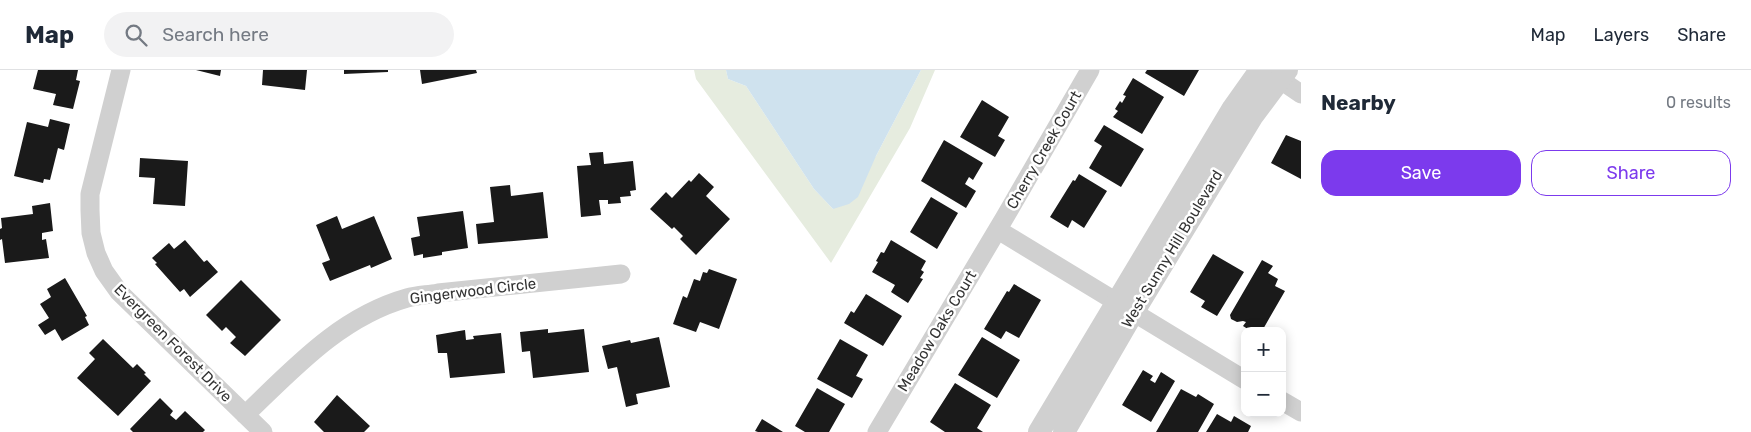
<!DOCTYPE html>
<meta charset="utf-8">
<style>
body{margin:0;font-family:Rubik,sans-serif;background:#f2f2f3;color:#1f2937}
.controls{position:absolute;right:15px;bottom:15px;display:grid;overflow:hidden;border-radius:10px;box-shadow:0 2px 12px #0003}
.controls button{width:45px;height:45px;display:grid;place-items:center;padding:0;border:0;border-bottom:1px solid #e0e1e3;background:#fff;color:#1f2937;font:25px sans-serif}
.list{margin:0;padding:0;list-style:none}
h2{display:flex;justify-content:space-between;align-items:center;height:65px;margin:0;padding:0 20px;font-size:21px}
h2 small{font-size:16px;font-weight:400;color:#747a83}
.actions{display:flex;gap:10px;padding:15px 20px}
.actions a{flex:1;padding:11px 0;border:1px solid #7c3aed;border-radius:15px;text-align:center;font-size:18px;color:#7c3aed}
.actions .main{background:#7c3aed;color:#fff}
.icon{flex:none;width:28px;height:28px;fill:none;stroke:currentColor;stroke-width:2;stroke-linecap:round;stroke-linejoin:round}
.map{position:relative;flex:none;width:1301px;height:362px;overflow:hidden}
header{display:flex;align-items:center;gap:30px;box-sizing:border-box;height:70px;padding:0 25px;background:#fff;border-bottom:1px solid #e0e1e3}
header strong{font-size:24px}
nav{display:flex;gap:28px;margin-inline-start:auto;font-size:18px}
.search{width:350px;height:45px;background:#f2f2f3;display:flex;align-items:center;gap:12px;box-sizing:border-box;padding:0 18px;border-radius:28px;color:#747a83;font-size:19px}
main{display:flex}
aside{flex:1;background:#fff}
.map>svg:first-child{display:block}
.green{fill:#e6ecdf}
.water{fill:#cfe2ee}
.building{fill:#1a1a1a}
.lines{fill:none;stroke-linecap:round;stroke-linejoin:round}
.minor{stroke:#d0d0d0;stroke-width:19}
.tertiary{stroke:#d0d0d0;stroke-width:22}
.labels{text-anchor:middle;stroke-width:5;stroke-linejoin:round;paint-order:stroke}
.street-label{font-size:15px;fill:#333;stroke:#fff}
</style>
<header>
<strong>Map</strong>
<div class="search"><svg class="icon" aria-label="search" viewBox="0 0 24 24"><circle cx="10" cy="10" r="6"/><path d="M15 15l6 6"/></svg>Search here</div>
<nav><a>Map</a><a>Layers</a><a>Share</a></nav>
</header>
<main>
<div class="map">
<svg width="1301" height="362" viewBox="0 0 1301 362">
<rect width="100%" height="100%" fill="#fff"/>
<path class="green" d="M 694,0 L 726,0 L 728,9 L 746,16 L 814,119 L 833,139 L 876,86 L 921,0 L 935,0 L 910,58 L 831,193 L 696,9 Z"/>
<path class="water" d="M 726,0 L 921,0 L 876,86 L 858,127 L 849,134 L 833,139 L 814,119 L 746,16 L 728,9 Z"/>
<path class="building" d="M 38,0 L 78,0 L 76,10 L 80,11 L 73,39 L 53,35 L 56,24 L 33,19 Z
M 196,0 L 221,0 L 220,6 Z
M 263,0 L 307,0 L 305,20 L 262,15 Z
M 344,0 L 388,0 L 388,2 L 344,4 Z
M 420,0 L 476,0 L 477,3 L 422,14 Z
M 1147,0 L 1199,0 L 1184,26 L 1145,3 Z
M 1133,8 L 1164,27 L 1142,64 L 1113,47 L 1118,41 L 1115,39 L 1120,31 L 1122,33 L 1126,26 L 1123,25 Z
M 982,30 L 1009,47 L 998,66 L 1005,70 L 995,87 L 960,67 Z
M 50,49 L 70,54 L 64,80 L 58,78 L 50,110 L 44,109 L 43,113 L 14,106 L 27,52 L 48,57 Z
M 1104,55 L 1144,79 L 1121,117 L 1089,98 L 1102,76 L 1094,71 Z
M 1286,65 L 1301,71 L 1301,109 L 1271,93 Z
M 944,70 L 983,93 L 973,110 L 969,107 L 965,114 L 976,121 L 966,138 L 921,111 Z
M 603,82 L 604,94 L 633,91 L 636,120 L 630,121 L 631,126 L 620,127 L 621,133 L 608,134 L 608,130 L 599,130 L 601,145 L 581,147 L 577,96 L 591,95 L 589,83 Z
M 140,88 L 188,91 L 185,136 L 153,134 L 155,108 L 139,107 Z
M 699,103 L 714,117 L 706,126 L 730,149 L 696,185 L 680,169 L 683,166 L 674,157 L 672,159 L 650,139 L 666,122 L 672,128 L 689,110 L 691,112 Z
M 1079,104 L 1107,121 L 1084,158 L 1072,150 L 1068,158 L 1050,147 L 1073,110 L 1075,111 Z
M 510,115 L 511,126 L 543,122 L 548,168 L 478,174 L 476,154 L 494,152 L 490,117 Z
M 931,127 L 958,143 L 937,179 L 910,162 Z
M 50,133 L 53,161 L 42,163 L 42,170 L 46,169 L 49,188 L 5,193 L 2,169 L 0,170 L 0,159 L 2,158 L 1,148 L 33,144 L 32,136 Z
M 463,141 L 468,178 L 442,182 L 442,185 L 423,188 L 423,184 L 414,186 L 411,168 L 420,166 L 417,147 Z
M 337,146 L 342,159 L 374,146 L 392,189 L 371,198 L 370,195 L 330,211 L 322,193 L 330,190 L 316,155 Z
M 185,170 L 204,192 L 207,190 L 218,202 L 190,227 L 184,219 L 180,222 L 155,194 L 157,193 L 152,188 L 169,173 L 174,179 Z
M 891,170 L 926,191 L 921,200 L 924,202 L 920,208 L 923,209 L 908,233 L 891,222 L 895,215 L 872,202 L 878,192 L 876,191 L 881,182 L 884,183 Z
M 1213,184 L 1244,202 L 1217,246 L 1201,237 L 1205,231 L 1190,222 Z
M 1262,190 L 1273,196 L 1268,203 L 1278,209 L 1275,216 L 1285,221 L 1262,261 L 1251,261 L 1243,256 L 1246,252 L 1243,251 L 1237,252 L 1231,249 L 1230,245 Z
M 709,199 L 737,209 L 719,259 L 700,252 L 696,262 L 673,254 L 683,226 L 687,228 L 694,209 L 700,211 L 703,202 L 707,203 Z
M 65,208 L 87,246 L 85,247 L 89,255 L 62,271 L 55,259 L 45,265 L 38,255 L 49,248 L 40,234 L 51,227 L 47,219 Z
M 241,210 L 281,250 L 245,286 L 230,273 L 236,267 L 226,257 L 222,261 L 206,245 Z
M 1014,214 L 1041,230 L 1019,268 L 1006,261 L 1001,269 L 984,259 L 1007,221 L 1009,222 Z
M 866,224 L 902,246 L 883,276 L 844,253 L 851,241 L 854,243 Z
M 548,259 L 548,263 L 584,259 L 589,302 L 533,308 L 530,281 L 522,282 L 520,262 Z
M 465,260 L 466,270 L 474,269 L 473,266 L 501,263 L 505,303 L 450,308 L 447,283 L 438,283 L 436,265 Z
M 659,267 L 670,317 L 636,324 L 638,334 L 626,337 L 617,297 L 608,299 L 602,276 L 630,270 L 631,273 Z
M 982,267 L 1020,290 L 997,328 L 958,305 Z
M 103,269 L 133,298 L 137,294 L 146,303 L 144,304 L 151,311 L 118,346 L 77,308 L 95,289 L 89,283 Z
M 840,269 L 868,285 L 856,306 L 863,309 L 852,328 L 817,309 Z
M 1143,300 L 1153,306 L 1150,310 L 1155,313 L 1161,302 L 1175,311 L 1151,352 L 1122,335 Z
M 955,313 L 991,335 L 977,358 L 983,362 L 945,362 L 930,352 Z
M 817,318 L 845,334 L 829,362 L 805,362 L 795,356 Z
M 1181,319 L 1196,327 L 1198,324 L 1214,334 L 1198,362 L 1156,362 Z
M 337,325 L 370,356 L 364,362 L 324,362 L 314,352 Z
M 160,328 L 173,341 L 170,345 L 176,350 L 185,341 L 205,360 L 203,362 L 133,362 L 130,359 Z
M 1217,344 L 1231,352 L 1234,346 L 1251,356 L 1248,362 L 1206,362 Z
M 762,349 L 783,362 L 758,362 L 755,361 Z"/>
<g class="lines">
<path class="minor" d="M 121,0 L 90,124 L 90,140 L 91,163 L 96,183 L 104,201 L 119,222 L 263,362
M 1269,2 L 1301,24
M 998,160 L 1245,310
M 1282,331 L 1301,342
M 245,345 C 294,298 340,247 407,228 C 417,225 428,225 438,223 L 621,204
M 877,362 L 1005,147 L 1090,0"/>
<path class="tertiary" d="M 1039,362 L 1233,38 L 1260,0
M 1064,362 L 1133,243 L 1252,47 L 1287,0"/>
</g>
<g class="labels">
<g class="street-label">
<text transform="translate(1044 80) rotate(-60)" y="5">Cherry Creek Court</text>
<text transform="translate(1172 179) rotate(-59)" y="5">West Sunny Hill Boulevard</text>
<text transform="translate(473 221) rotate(-7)" y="5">Gingerwood Circle</text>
<text transform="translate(937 261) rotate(-59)" y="5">Meadow Oaks Court</text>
<text transform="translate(173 273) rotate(45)" y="5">Evergreen Forest Drive</text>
</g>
</g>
</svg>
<div class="controls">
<button>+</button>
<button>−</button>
</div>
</div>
<aside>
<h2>Nearby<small>0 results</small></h2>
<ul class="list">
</ul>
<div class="actions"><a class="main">Save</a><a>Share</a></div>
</aside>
</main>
